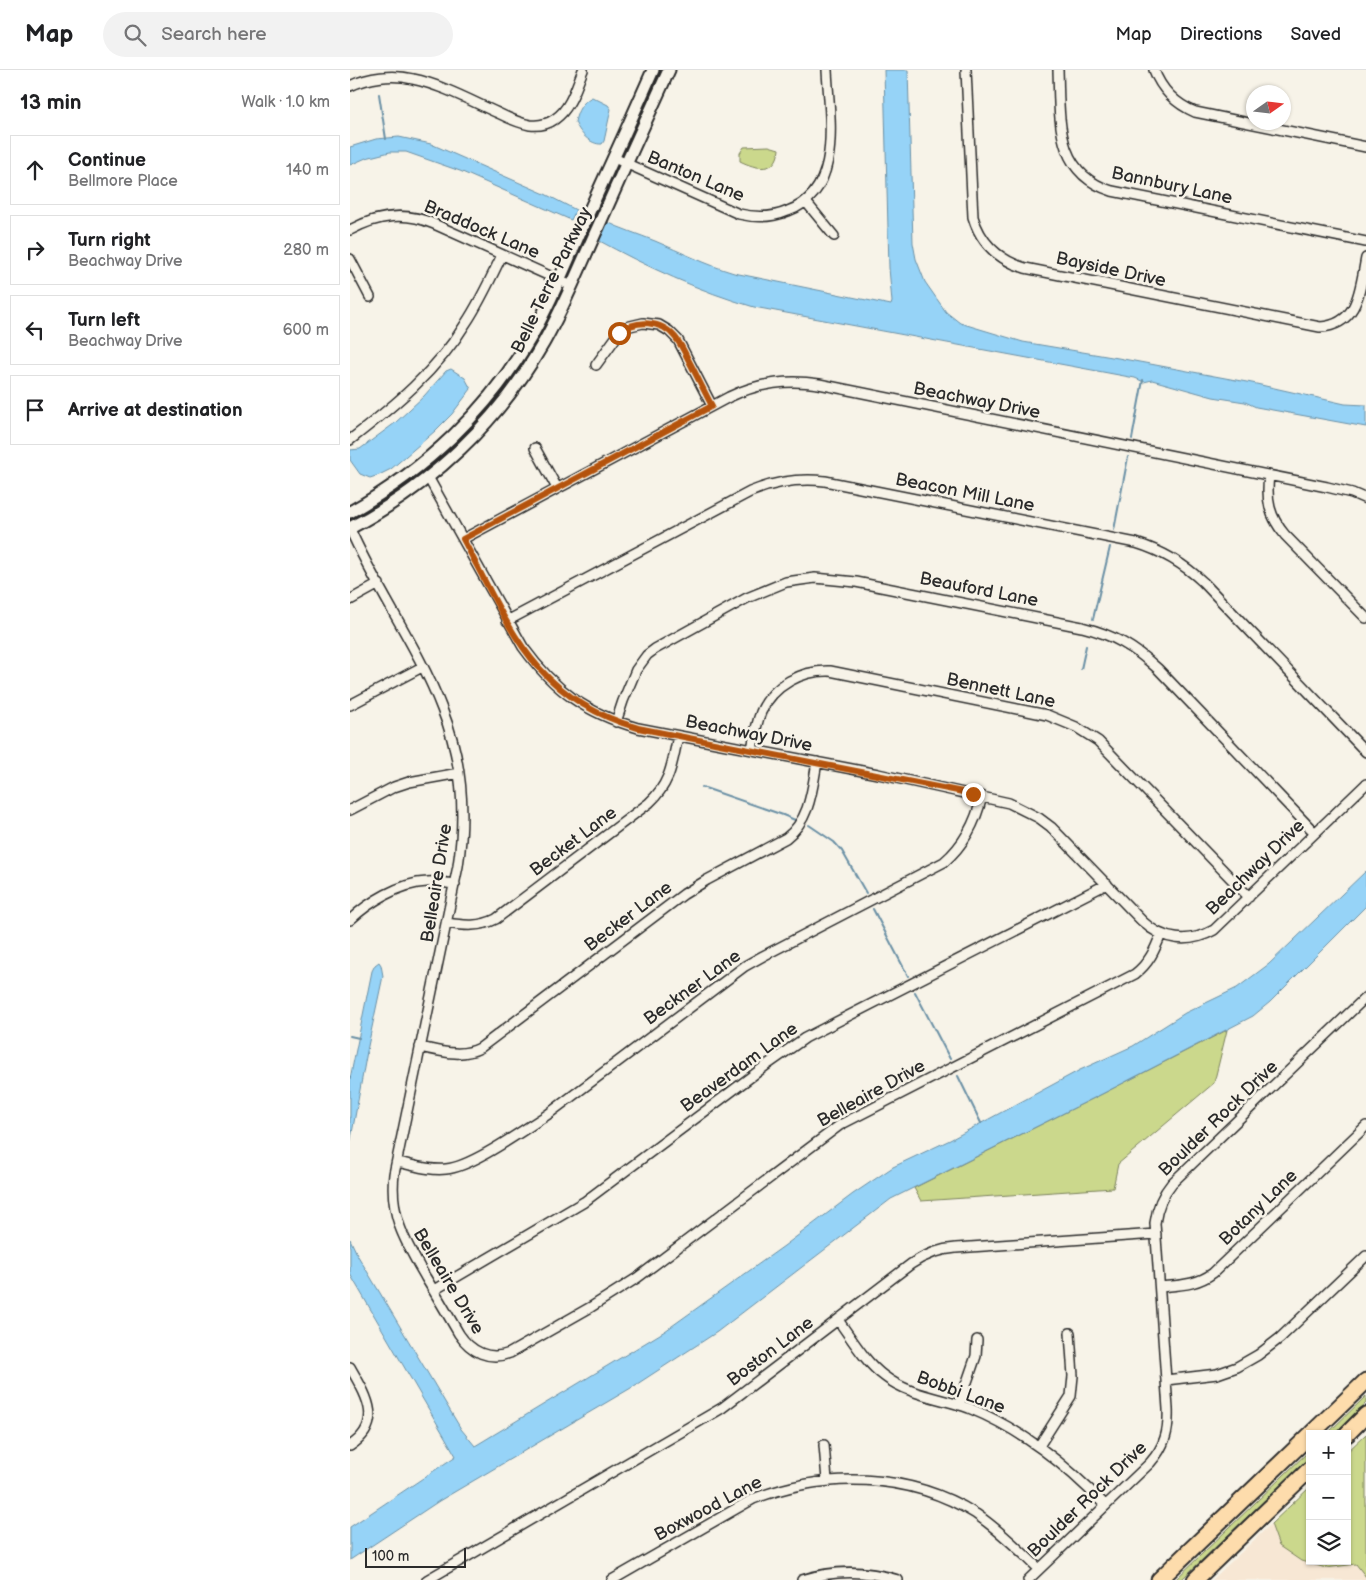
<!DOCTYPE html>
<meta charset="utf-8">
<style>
body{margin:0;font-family:"Balsamiq Sans",sans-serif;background:#f2f2f2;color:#202124}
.controls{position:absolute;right:15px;bottom:15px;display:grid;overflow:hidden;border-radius:0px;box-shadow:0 1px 4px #0004}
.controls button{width:45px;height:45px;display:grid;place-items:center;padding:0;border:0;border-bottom:1px solid #e0e0e0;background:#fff;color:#202124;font:25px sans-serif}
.compass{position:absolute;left:896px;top:15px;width:45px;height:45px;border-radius:50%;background:#fff;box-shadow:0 1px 4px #0004;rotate:76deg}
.scale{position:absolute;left:15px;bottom:12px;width:101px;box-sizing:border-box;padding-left:5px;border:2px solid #2b2b2b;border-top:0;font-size:14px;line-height:18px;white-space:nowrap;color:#2b2b2b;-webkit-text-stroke:4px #f7f3e8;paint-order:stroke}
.stop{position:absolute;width:15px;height:15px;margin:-11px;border:4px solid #b45309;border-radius:50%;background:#fff}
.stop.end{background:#b45309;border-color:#fff;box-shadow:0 1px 5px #0008}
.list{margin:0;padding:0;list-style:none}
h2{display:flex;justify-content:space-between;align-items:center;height:65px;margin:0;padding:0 20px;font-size:21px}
h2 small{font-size:16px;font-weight:400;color:#757577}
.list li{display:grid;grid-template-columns:32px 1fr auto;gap:15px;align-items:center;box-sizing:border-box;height:70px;margin:0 10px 10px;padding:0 10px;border:1px solid #e0e0e0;border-radius:0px}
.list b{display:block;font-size:19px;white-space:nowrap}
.list p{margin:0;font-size:16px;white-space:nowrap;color:#757577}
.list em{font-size:16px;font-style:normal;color:#757577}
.icon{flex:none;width:28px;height:28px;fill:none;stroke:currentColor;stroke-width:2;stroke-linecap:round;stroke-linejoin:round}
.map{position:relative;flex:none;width:1016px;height:1510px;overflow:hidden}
header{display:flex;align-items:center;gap:30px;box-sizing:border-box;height:70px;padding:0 25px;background:#fff;border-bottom:1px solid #e0e0e0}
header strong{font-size:24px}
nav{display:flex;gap:28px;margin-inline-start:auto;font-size:18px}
.search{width:350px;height:45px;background:#f2f2f2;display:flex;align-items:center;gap:12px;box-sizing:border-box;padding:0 18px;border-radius:28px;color:#757577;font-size:19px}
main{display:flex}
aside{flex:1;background:#fff}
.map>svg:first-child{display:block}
.built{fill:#f7e7d4}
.green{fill:#cbd88c;stroke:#7b825c}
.water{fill:#96d3f7;stroke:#6b90a5}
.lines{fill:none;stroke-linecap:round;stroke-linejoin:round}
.stream{stroke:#6b90a5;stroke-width:2}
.minor-casing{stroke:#2b2b2b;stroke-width:12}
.secondary-casing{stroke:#2b2b2b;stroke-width:15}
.motorway-casing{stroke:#2b2b2b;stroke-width:19}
.minor{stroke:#f7f3e8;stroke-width:9}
.secondary{stroke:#f7f3e8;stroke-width:11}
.motorway{stroke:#fddcac;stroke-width:15}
.route{stroke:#b45309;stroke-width:6}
.labels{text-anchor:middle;stroke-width:5;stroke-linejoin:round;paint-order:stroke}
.street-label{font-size:18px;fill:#2b2b2b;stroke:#f7f3e8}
</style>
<header>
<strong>Map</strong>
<div class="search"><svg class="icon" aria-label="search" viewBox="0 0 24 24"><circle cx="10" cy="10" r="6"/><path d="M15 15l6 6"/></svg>Search here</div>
<nav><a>Map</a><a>Directions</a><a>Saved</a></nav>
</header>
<main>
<aside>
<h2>13 min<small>Walk · 1.0 km</small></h2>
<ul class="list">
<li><svg class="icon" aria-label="ahead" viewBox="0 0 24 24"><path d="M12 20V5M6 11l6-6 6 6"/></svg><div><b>Continue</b><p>Bellmore Place</p></div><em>140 m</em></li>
<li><svg class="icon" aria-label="right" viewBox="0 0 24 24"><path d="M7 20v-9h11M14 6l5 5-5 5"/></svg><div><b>Turn right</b><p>Beachway Drive</p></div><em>280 m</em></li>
<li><svg class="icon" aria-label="left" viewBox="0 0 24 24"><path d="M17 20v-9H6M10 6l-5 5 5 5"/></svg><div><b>Turn left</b><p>Beachway Drive</p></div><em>600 m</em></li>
<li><svg class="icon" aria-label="arrive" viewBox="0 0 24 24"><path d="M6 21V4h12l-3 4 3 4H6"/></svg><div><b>Arrive at destination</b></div></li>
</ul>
</aside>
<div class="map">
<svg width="1016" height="1510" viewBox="0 0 1016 1510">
<rect width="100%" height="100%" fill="#f7f3e8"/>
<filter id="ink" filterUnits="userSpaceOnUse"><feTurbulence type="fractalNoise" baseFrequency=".02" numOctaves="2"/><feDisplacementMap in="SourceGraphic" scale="10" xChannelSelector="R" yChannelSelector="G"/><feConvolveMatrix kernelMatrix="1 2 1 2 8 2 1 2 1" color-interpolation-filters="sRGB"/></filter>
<g filter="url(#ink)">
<path class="built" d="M 921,1454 L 929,1475 L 951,1491 L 976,1498 L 1007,1494 L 1016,1507 L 1016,1510 L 862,1510 Z"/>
<path class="green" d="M 419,76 L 429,79 C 427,104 406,99 390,91 L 390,83 L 394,77 Z
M 877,960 L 864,1013 L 768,1094 L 763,1118 L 571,1131 L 564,1118 L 752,1024 Z
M 1016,1326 L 1016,1333 L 984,1364 L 977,1364 Z
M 1016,1364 L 1016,1507 L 1006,1494 L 976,1498 L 951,1491 L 929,1476 L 921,1454 L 960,1417 L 960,1491 L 997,1491 L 997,1382 Z
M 960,1380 L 960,1387 L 831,1510 L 825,1510 Z"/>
<path class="water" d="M 534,0 L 558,0 L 563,173 L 566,189 L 575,212 L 596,242 L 610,253 L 673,272 L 768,288 L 902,313 L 995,334 L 1016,335 L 1016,357 L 906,337 L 895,332 L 863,327 L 802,310 L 794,312 L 785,308 L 404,237 C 349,221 297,197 246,169 L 255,151 C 271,159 288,164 305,171 C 331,182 357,195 384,203 L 541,235 L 542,232 L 539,198 Z
M 242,27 L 258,35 L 261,39 L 254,71 L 252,74 C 240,75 229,62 225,52 C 227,41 232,32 242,27 Z
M 49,67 L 81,74 L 195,124 L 226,140 L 221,150 L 110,101 L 56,82 L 40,82 L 16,88 L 0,95 L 0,77 L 26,69 Z
M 101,299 L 115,308 L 121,319 L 102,344 L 85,361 L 41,399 L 29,405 L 20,408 L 10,404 L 0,390 L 0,380 L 10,379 L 45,353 L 74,326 L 96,301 Z
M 1016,801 L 1016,836 L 920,932 L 903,946 L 752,1024 L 541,1129 L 367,1262 L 281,1318 L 89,1431 L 0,1490 L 0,1457 L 106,1386 L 0,1204 L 0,1169 L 8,1186 L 111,1359 L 125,1376 L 315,1261 L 434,1176 L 503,1124 L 543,1097 L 600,1070 L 730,1000 L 783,976 L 835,943 L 887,918 L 919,894 Z
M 29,892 L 31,895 L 33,906 L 18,976 L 0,1074 L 0,1009 L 22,901 L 25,895 Z"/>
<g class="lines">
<path class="stream" d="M 29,24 L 36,69
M 782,369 L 793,310
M 764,460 L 778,387
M 743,549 L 760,477
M 731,599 L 736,576
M 352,717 L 433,745 L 445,750
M 459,755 L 484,772 L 492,781 L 516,823
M 523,839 L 558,906
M 565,922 L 600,989
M 0,966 L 9,968
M 608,1006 L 631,1053"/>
<defs>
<path id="minor" d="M 616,0 L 623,147 C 631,174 649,190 675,198 L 970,257 C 1009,255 1010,218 1016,188
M 708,0 C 710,48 704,103 762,121 L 1016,172
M 804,0 C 811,19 826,34 845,42 L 1016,77
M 0,16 C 19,7 42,4 63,9 C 92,15 121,31 148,43 C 158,48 169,53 180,55 C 189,56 198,54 205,49 C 221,38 226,17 233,0
M 264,88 L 389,144 C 406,148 422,148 438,141 C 494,121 479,46 477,0
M 456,132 L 484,166
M 0,160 C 28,145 55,141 84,154 L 222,216
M 0,189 L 20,227
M 246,295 L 267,266 L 276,257 L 293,253 L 309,255 L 319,261 L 328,270 L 362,336
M 0,370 C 44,336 87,301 116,253 C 130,232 141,208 152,185
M 185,378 L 207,418
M 919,405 C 916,430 919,446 935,465 L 1016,548
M 78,407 L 173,577 C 205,621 236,643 288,658 L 528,704 L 659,733 L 689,748 L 701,757 L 792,851 C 813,871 839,874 864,860 L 1016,714
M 0,459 C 27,521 68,576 92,639 C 112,689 116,743 108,796 L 44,1104 C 39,1146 56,1173 76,1208 C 87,1226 98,1245 109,1264 C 121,1282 139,1291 160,1283 L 241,1237 L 287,1208 L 490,1055 L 785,904 C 799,893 805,880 811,864
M 113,469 L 379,327 C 408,313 438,309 469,314 L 977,417 L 1002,423 L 1016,429
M 0,530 L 29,514
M 157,551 L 400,422 C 424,412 448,408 475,411 L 786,473 C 812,481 833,493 853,512 L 1016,682
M 0,635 L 72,597
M 266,652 L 273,631 L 286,600 L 297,585 L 305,579 L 397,528 L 436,512 L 465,508 L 506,512 L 732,557 C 764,565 784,577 808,599 L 965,763
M 402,680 C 404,667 406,654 411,642 C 423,615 452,600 480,601 L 697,645 L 726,657 L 748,671 L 899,827
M 0,740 L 44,717 L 59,712 L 109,703
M 0,850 C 19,832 50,813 77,812 C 86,811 96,813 105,814
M 97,853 C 115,856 130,857 146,849 L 299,733 C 321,713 322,693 328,666
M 70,977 C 90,981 111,988 130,978 L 334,824 L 357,810 L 436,768 C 460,750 462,720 467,692
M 47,1092 C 63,1095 80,1101 96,1099 C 122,1097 173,1060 197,1045 L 395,896 L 413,886 L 594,792 C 615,774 626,752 632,726
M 810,1217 C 830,1215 847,1215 863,1203 L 1016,1056
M 84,1220 L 234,1132 L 418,994 L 455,968 L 757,814
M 488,1250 C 502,1269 515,1292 534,1306 C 558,1325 591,1328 619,1338 C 673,1360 715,1394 755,1435
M 0,1297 C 16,1325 35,1353 0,1376
M 816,1310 L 867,1304 L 887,1297 L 908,1285 L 930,1268 L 1016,1186
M 609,1335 L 626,1286 L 627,1270
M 474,1375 L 477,1410
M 689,1376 L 721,1326 L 723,1306 L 720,1263
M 77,1510 L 372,1338 L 561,1194 C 576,1184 589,1179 606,1178 L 806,1164
M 262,1510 L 403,1429 C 475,1401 559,1402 626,1444 C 649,1460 669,1479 689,1499
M 452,1510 C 483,1500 516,1500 548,1510
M 678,1510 L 800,1393 C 815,1376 819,1361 818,1339 L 805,1153 C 807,1137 812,1125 822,1113 L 1016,927"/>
<path id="secondary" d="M 0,442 C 75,400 139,340 182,265 C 202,230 217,192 233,155 C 257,103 280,52 303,0
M 0,458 C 81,416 149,351 194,272 C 215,235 231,194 249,155 C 272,103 295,52 319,0"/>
<path id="motorway" d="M 961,1364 L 1016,1311
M 997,1364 L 1016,1345
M 809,1510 L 960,1365
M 845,1510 L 960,1399"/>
</defs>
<use href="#minor" class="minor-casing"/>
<use href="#secondary" class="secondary-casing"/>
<use href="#motorway" class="motorway-casing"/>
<use href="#minor" class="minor"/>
<use href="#secondary" class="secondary"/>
<use href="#motorway" class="motorway"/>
</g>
</g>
<g class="lines" filter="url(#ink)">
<path class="route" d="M 269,263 C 285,249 311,250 325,267 C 331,274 335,283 339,291 C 347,306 354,321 362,336 L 113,469 C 160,557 183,628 288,658 L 623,724"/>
</g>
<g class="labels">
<g class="street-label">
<text transform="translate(346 106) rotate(23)" y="6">Banton Lane</text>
<text transform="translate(822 115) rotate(12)" y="6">Bannbury Lane</text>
<text transform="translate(132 159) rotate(23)" y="6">Braddock Lane</text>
<text transform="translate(761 199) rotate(12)" y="6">Bayside Drive</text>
<text transform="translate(201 210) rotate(-64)" y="6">Belle Terre Parkway</text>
<text transform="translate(627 330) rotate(11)" y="6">Beachway Drive</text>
<text transform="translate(615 422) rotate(11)" y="6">Beacon Mill Lane</text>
<text transform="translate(629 519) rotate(11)" y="6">Beauford Lane</text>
<text transform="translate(651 620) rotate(12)" y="6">Bennett Lane</text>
<text transform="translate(399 663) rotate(11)" y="6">Beachway Drive</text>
<text transform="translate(223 771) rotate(-37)" y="6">Becket Lane</text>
<text transform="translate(905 797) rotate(-44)" y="6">Beachway Drive</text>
<text transform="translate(86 813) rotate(-81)" y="6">Belleaire Drive</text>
<text transform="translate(278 846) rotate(-37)" y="6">Becker Lane</text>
<text transform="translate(342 917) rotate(-36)" y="6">Beckner Lane</text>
<text transform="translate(389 997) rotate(-36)" y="6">Beaverdam Lane</text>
<text transform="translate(521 1023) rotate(-29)" y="6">Belleaire Drive</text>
<text transform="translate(868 1048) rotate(-44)" y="6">Boulder Rock Drive</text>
<text transform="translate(908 1137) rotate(-44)" y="6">Botany Lane</text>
<text transform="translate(99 1211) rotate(59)" y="6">Belleaire Drive</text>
<text transform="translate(420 1281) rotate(-37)" y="6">Boston Lane</text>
<text transform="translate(611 1322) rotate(20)" y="6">Bobbi Lane</text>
<text transform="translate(737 1429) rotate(-44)" y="6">Boulder Rock Drive</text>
<text transform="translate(358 1438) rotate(-28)" y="6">Boxwood Lane</text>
</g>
</g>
</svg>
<div class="controls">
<button>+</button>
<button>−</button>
<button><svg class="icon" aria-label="layers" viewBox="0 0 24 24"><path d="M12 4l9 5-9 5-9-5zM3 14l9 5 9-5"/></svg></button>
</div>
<svg class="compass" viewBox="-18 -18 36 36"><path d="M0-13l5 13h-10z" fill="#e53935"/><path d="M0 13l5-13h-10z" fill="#757577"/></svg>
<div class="scale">100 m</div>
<div class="stop" style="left:269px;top:263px"></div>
<div class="stop end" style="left:623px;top:724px"></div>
</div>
</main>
